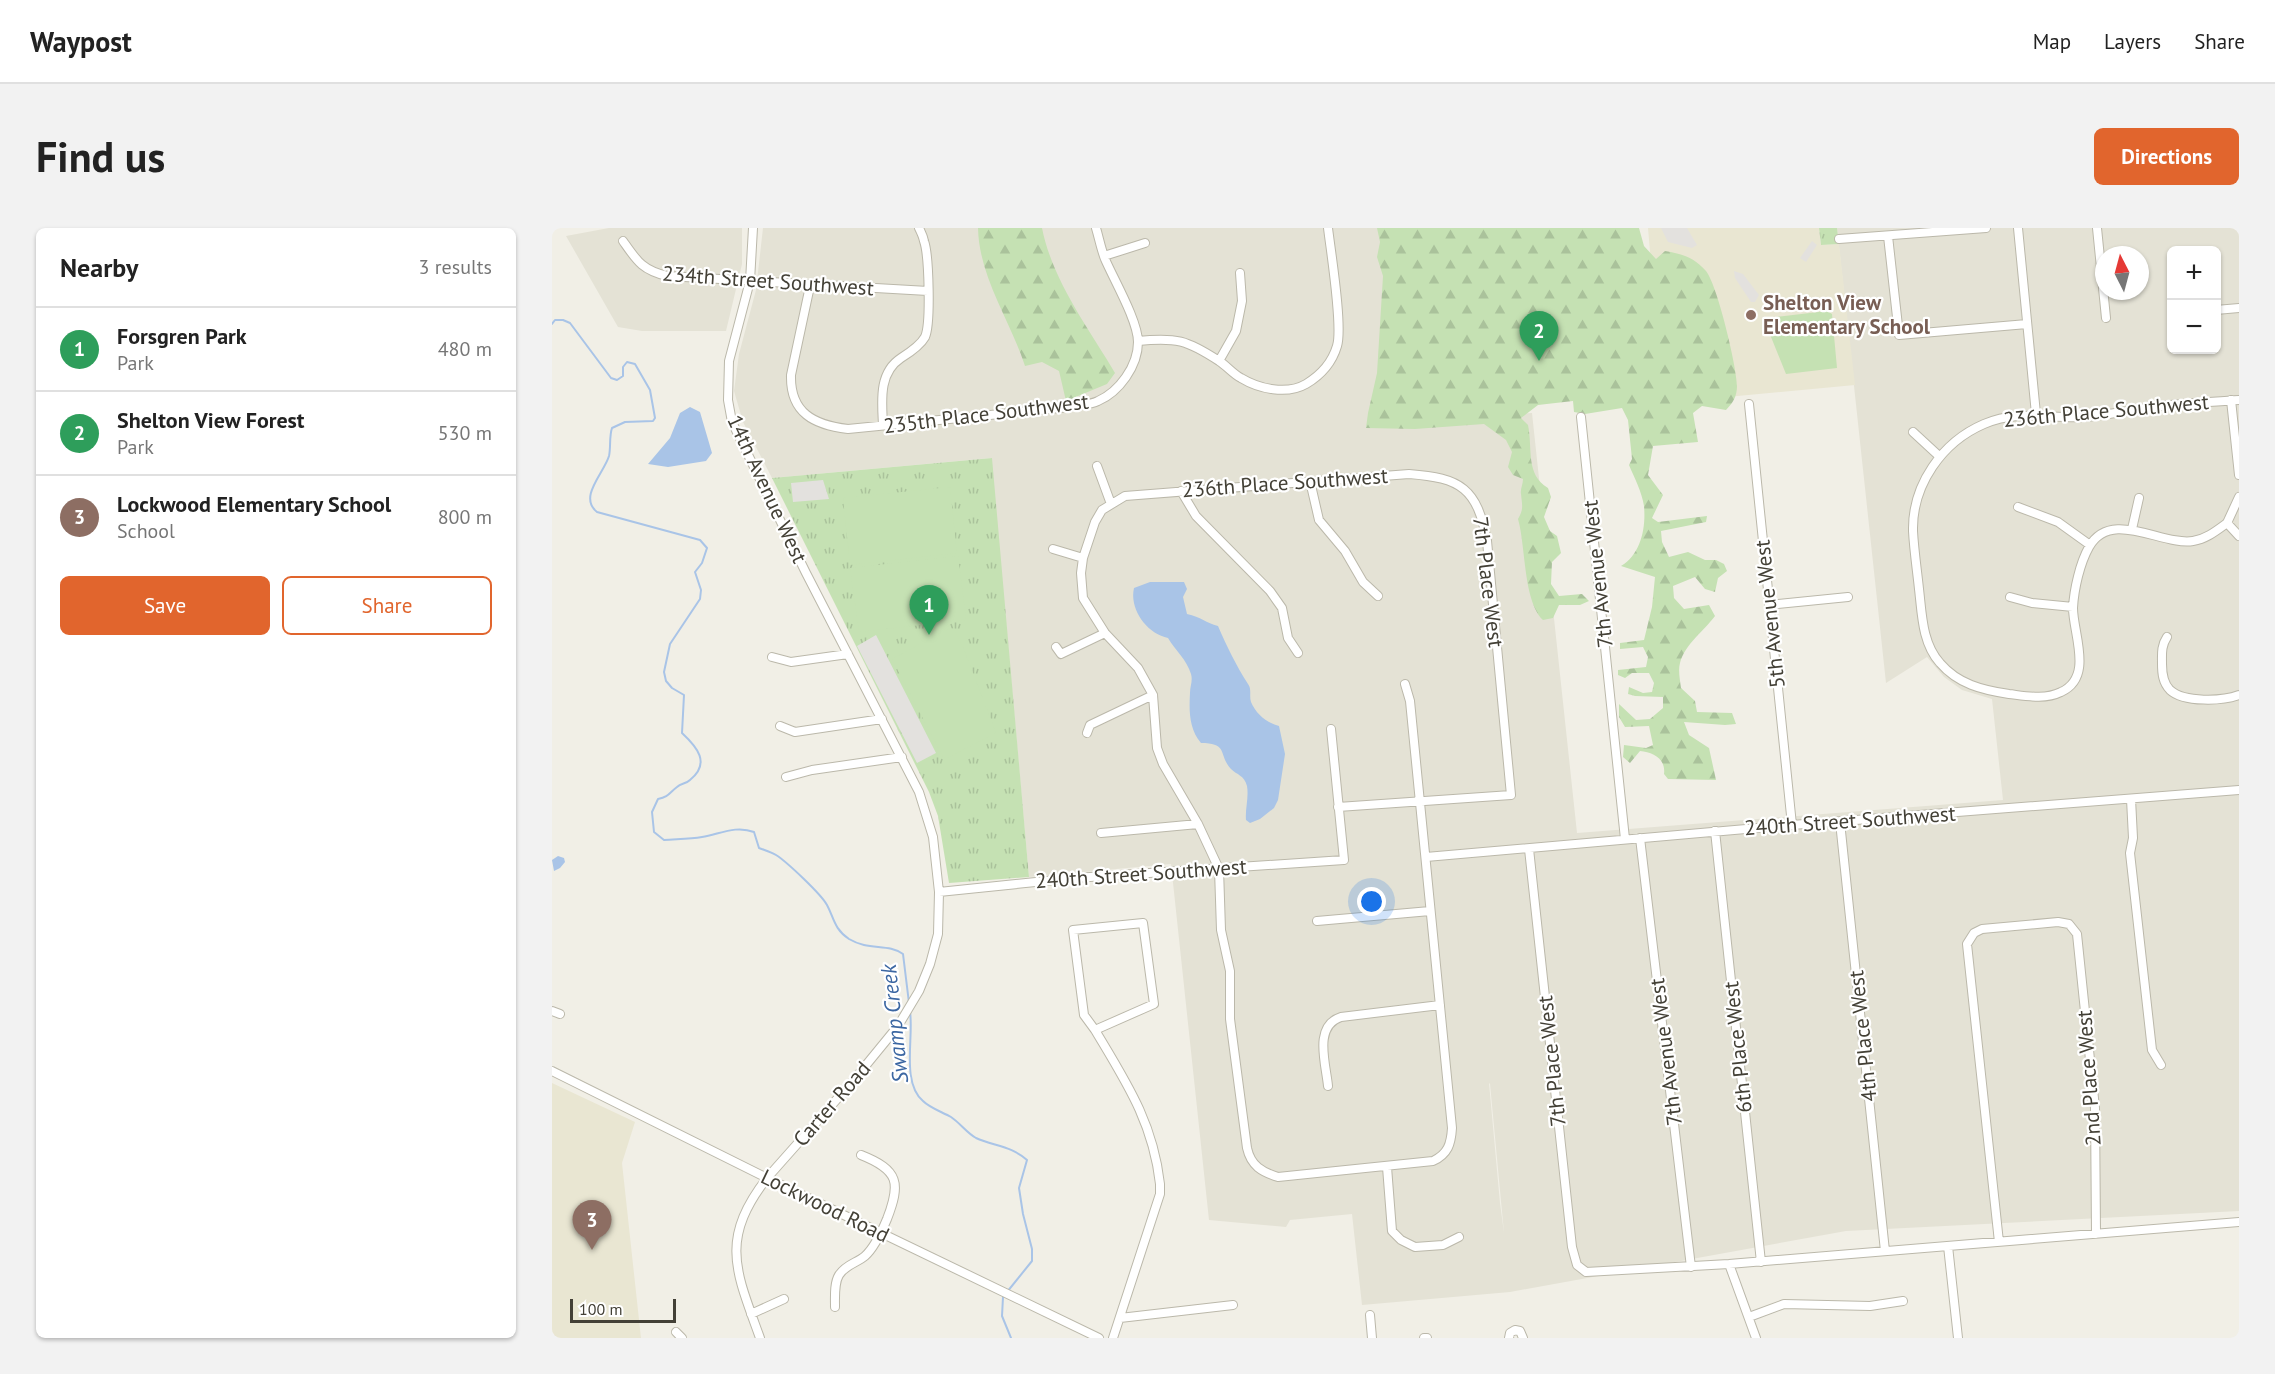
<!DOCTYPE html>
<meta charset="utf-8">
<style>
body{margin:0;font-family:"PT Sans",sans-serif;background:#f2f2f2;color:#222}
.controls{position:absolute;right:18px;top:18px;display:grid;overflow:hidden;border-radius:9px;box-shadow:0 2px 4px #0004}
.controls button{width:54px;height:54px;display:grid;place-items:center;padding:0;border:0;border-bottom:2px solid #e0e0e0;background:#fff;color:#222;font:30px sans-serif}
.compass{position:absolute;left:1543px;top:18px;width:54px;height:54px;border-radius:50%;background:#fff;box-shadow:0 2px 4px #0004;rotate:354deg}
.scale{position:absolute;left:18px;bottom:15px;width:106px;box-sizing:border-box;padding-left:6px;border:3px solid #434036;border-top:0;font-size:16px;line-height:21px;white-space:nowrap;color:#434036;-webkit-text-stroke:4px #fff;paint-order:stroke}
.you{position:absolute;left:820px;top:674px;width:21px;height:21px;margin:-15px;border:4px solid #fff;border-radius:50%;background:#1a73e8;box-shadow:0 0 0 9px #1a73e833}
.badge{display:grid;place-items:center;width:39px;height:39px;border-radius:50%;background:#e1652d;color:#fff;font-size:20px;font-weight:700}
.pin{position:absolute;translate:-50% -50px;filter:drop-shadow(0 2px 3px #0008)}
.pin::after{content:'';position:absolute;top:32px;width:21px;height:18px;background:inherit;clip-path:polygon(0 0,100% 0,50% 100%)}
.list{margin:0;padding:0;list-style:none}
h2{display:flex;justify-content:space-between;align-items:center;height:78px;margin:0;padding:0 24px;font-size:26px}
h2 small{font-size:20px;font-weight:400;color:#767676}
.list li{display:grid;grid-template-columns:39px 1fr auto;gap:18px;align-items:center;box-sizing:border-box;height:84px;padding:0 24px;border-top:2px solid #e0e0e0}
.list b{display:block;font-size:22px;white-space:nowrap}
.list p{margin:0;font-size:20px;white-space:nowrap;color:#767676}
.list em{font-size:20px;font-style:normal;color:#767676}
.actions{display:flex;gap:12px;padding:18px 24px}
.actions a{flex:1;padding:14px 0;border:2px solid #e1652d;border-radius:9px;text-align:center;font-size:21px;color:#e1652d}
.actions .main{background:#e1652d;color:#fff}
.map{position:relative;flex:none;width:1687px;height:1110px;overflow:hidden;border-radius:9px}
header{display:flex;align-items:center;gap:36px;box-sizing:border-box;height:84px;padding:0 30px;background:#fff;border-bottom:2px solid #e0e0e0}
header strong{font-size:28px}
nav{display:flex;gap:33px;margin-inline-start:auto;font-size:21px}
.intro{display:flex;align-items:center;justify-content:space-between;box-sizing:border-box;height:144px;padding:0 36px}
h1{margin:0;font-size:42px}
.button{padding:15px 27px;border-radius:9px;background:#e1652d;color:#fff;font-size:21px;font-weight:700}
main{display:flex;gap:36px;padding:0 36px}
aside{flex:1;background:#fff;border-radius:9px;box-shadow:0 2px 4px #0004}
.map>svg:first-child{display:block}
.residential{fill:#e4e2d5;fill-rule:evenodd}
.education{fill:#e9e6d2}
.grass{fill:url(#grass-tufts)}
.forest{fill:url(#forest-firs)}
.pitch{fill:#c5e1b3}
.parking{fill:#e3e1de}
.water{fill:#a9c4e7}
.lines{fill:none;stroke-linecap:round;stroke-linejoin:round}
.stream{stroke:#a9c4e7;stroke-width:2}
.minor-casing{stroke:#bbb8aa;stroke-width:10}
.minor{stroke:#fff;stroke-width:8}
.education-dot{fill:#8d6e63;stroke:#fff;stroke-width:2}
.labels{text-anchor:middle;stroke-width:4.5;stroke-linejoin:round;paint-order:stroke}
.street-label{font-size:21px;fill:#434036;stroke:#fff}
.education-label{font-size:21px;font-weight:bold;fill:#785e54;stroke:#fff;text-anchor:start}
.water-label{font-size:22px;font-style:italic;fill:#3c67a2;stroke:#fff}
</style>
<header>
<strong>Waypost</strong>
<nav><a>Map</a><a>Layers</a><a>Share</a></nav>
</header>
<div class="intro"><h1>Find us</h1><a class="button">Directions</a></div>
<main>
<aside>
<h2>Nearby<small>3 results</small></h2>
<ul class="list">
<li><span class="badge" style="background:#2e9e5b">1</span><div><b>Forsgren Park</b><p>Park</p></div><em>480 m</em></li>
<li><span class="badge" style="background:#2e9e5b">2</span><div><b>Shelton View Forest</b><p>Park</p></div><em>530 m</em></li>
<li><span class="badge" style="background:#8d6e63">3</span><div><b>Lockwood Elementary School</b><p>School</p></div><em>800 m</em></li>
</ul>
<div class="actions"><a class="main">Save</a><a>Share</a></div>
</aside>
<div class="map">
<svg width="1687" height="1110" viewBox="0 0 1687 1110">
<defs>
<pattern id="grass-tufts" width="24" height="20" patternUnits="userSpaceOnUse" patternTransform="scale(1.5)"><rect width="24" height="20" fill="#c5e1b3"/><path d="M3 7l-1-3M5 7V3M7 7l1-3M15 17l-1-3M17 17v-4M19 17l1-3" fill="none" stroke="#aac29b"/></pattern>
<pattern id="forest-firs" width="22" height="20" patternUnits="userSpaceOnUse" patternTransform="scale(1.5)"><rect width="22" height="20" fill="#c5e1b3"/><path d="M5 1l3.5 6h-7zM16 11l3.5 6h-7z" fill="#aac29b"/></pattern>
</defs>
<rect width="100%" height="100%" fill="#f1efe6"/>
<path class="residential" d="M 57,0 L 190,0 L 190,36 L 174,103 L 90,103 L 66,99 L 14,8 Z
M 211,0 L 853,0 L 873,193 L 980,185 L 1025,605 L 1451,572 L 1440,471 L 1410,462 L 1392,449 L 1375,429 L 1334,455 L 1285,0 L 1687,0 L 1687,983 L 1294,1003 L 958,1064 L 810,1077 L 800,986 L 738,992 L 734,999 L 657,992 L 619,636 L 477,649 L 439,230 L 220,250 L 191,194 L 182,163 L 187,126 L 204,62 ZM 1620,22 L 1664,22 L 1664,122 L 1620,122 ZM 1552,27 L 1588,27 L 1588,63 L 1552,63 ZM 937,855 L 938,856 L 952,1005 L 948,975 Z"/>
<path class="education" d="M 1096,0 L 1267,0 L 1269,17 L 1287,16 L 1303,157 L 1111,175 Z
M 0,855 L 83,894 L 70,935 L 89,1110 L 0,1110 Z"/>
<path class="grass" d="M 1267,0 L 1285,0 L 1287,16 L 1269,17 Z
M 440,230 L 477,649 L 397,655 L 386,588 L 377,564 L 220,250 Z"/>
<path class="forest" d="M 426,0 L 490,0 C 501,54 536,99 563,145 L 555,156 L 514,173 L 507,143 L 490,134 L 473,138 C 458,92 427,49 426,0 Z
M 825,0 L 1087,0 L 1092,18 L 1104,31 L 1113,23 C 1131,26 1141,29 1154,43 C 1165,56 1185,139 1185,158 C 1185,168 1181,175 1174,182 L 1150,178 L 1141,185 L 1146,214 L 1101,218 L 1096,247 L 1111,267 L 1100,290 L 1106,294 L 1155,288 L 1154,294 L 1109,303 L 1110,314 L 1117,329 L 1136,324 L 1153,332 L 1164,332 L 1172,336 L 1175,343 L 1166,350 L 1163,364 L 1153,361 L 1143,349 L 1121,358 L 1122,370 L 1132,381 L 1157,377 L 1163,388 C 1151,404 1133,416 1128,435 C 1126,442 1128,452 1129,460 L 1143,473 L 1145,484 L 1180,485 L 1184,496 L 1173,497 L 1132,494 L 1137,507 L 1157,520 L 1164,552 L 1116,551 L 1112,546 C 1114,531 1101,524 1088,523 L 1078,535 L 1071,529 L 1072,517 L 1094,520 L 1101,517 L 1097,498 L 1073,499 L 1067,489 L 1067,476 L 1084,492 L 1098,491 L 1111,480 L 1111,469 L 1083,468 L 1076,466 L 1077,459 L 1091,465 L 1100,464 L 1102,455 L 1097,445 L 1080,445 L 1073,450 L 1066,447 L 1066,442 L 1094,439 L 1096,429 L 1091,419 L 1068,421 L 1068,415 L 1092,412 L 1100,379 L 1103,349 L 1069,338 C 1089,326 1094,300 1092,278 C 1090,264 1082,249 1077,237 L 1080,231 L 1076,192 L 1070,180 L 1033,186 L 1022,184 L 1021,173 L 986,177 L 969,190 L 976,197 C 981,221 973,246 996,260 L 999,269 L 992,289 L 998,303 L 1005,308 L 1009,325 L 1000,334 L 999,356 L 1007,368 L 1030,366 L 1037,373 L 1028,377 L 1007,377 L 1001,390 L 991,392 C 971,373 974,319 966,291 C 972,281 970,277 969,266 C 968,261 971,257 971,251 L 961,247 L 956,239 L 960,224 L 954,212 L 932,196 L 863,201 L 814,200 L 816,185 L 825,145 L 831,48 L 825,29 L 828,14 Z"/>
<path class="pitch" d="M 1275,83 L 1280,86 L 1285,140 L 1234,146 L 1217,104 L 1215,90 Z
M 398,259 L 405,325 L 298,337 L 291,270 Z
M 406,328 L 414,392 L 307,404 L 298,340 Z
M 398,400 L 402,401 L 411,419 L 444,505 L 395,530 L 391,529 L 340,431 Z"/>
<path class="parking" d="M 1109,0 L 1135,0 L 1145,17 L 1140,20 L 1116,14 Z
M 1260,13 L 1265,17 L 1254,34 L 1248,30 Z
M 1182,43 L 1191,46 L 1207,67 L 1203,74 L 1199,74 L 1183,50 Z
M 271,252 L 277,271 L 241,274 L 239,255 Z
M 324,407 L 384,525 L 365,535 L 305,418 Z"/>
<path class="water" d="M 138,179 L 148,184 L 160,225 L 154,233 L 116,239 L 96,236 L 118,210 L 128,185 Z
M 598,354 L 632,354 L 635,361 L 631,369 L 635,386 C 649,389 654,395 666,398 C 675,419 684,437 696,456 C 700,461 697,468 699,474 C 704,486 715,495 727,498 L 733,526 L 726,572 L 722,580 L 708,591 L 698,595 L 694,592 C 693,581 697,569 695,558 C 692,547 685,547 679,541 C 666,527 677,515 649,515 C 637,501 637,483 638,465 C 638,458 641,453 639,446 C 635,432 623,422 616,410 C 595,406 577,381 582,360 Z
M 6,628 L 12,630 L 13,634 L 8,640 L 2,643 L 0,632 Z"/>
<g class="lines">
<path class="stream" d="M 0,96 L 3,92 L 11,92 L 18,95 L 59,150 L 65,152 L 71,148 L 71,139 L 75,134 L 83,136 L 98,162 L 103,190 L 101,193 L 73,194 L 60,200 C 57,209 59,219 57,228 C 52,245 26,269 45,284 L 148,312 L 155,320 L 150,335 L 143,344 L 149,362 L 148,371 L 118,416 L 112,444 L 114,453 L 120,460 L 132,467 L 130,505 C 145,519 159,535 138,552 C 134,556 129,555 125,559 C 117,565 117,569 106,571 L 100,584 L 102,604 L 112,612 C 125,611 138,611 150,609 C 168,606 184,597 202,604 L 207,620 C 212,622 219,624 224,627 C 235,634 269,666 275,677 C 282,690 282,701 297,711 C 317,723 336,715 351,726 L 357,775
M 358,784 C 362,809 349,854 371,873 C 378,880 390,884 399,889 C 408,895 415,905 424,910 C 441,918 460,918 475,932 L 467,960 L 471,986 L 480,1021 L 480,1033 L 451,1069 L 450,1088 L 459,1110"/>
<defs>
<path id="minor" d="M 201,0 L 198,53 L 177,133 L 176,172 L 180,194 L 254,345 L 367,564 L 381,609 L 387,664 L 386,706 L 378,736 L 367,763 L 346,798 L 301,853 L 215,950 C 167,1012 184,1043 208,1110
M 1466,0 L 1484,186
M 1545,0 L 1554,90
M 1336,8 L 1347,107 L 1475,96
M 1287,11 L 1434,0
M 71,13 C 85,33 90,42 115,48 L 376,63
M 552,28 L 593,15
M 258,58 L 239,147 C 238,185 262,197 296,201 L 518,179 C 527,177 538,177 546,173 C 567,164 586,138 586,114 C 586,93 562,52 553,31 C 549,21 547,10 544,0
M 1664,82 L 1687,80
M 586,113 C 624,109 635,112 667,133 C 675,138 681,146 689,150 C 707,161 735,167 754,156 C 769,147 780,135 785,118 C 791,99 779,25 776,0
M 667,133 L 684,103 L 690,73 L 688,45
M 1679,172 L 1687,247
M 1687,172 C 1661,174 1635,175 1609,178 C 1584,181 1558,187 1532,189 C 1498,191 1466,181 1432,196 C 1390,214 1360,257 1361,303 C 1362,322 1365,342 1367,361 C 1370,386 1370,415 1388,435 C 1406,456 1430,462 1457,466 C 1474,468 1493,472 1509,464 C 1542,449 1521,406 1521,380 C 1522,361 1528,335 1537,319 C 1559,280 1610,318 1641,313 C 1654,311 1664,303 1675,295 L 1687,308
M 1197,176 L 1240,597
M 1029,189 L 1073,611
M 331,197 C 330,174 326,145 349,130 C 357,125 368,118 373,109 C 379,96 377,27 372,13 C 371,8 369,4 367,0
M 1361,204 L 1387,228
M 545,238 L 559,276
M 758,253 L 767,292 L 793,323 L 811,354 L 826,368
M 629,263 L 644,288 L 718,363 L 730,380 L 736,410 L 746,425
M 1466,279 L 1506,294 L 1538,317
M 1675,295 L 1687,269
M 1580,301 L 1587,270
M 501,321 L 531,330
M 1458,369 L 1480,375 L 1521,379
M 1217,377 L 1296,369
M 1615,409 C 1609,418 1610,426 1610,436 C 1610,446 1611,455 1618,462 C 1632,475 1671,473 1687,467
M 504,419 L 509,426 L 553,405
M 220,429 L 239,434 L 296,426
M 228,498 L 243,504 L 330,491
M 535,505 L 538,497 L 601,467
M 234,549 L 260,542 L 350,529
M 1579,571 L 1581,610 L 1578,625 L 1600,822 L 1609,837
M 786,579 L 959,567 L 935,313 C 925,260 909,250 857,246 L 573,268 L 550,282 L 543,294 L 531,330 L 529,345 L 531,370 L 553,405 L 586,440 L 601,467 L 605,520 L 611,536 L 646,596 L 667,641 L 669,702 L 678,743 L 678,791 L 695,920 C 699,938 710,944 726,949 L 881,933 C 896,926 899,916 900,900 L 858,473 L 853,456
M 1288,594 L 1333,1023
M 1163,603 L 1209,1034
M 549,605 L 646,596
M 1088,610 L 1139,1039
M 977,621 L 1020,1019 L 1025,1037 L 1034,1044 L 1177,1036 L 1687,994
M 874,629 L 1240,597 L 1687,562
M 387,664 L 523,650 L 792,632 L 779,501
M 765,693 L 878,683
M 591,695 L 602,776 L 543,802 L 532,787 L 521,702 Z
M 0,783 L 8,786
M 543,802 C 574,854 601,894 608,956 L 608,966 L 561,1110
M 0,843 L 215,950 L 547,1110
M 776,858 C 774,836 761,798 789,789 L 888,777
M 835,939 L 840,1003 L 849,1012 L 863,1019 L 891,1017 L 907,1009
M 1447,1014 L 1415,716 L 1422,705 L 1430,701 L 1506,694 L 1517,696 L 1525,706 L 1543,880 L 1544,1006
M 1396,1018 L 1406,1110
M 1177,1036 L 1204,1110
M 283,1079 C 283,1069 282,1055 287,1047 C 294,1036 305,1035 313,1028 C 323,1019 330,1003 335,991 C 349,955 347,942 309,927
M 199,1086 L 232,1071
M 818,1087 L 820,1110
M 1197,1089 L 1232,1076 L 1318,1078 L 1351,1073
M 568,1090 L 681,1077
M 124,1104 L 130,1110
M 872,1110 L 875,1110
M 957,1110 L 958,1105 L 963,1102 L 968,1103 L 971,1110"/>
</defs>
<use href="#minor" class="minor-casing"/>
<use href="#minor" class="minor"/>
</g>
<circle class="education-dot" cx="1199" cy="87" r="6"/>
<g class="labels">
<g class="street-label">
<text transform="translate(216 53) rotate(4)" y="7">234th Street Southwest</text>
<text transform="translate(1554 183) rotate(-5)" y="7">236th Place Southwest</text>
<text transform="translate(434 186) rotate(-7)" y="7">235th Place Southwest</text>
<text transform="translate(733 255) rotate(-4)" y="7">236th Place Southwest</text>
<text transform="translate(215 261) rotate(65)" y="7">14th Avenue West</text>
<text transform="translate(1046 346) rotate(-96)" y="7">7th Avenue West</text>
<text transform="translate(936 354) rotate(83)" y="7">7th Place West</text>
<text transform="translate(1218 386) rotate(-96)" y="7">5th Avenue West</text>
<text transform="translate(1298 593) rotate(-4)" y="7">240th Street Southwest</text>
<text transform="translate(589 646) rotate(-4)" y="7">240th Street Southwest</text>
<text transform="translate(1311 808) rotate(-96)" y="7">4th Place West</text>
<text transform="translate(1186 819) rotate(-96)" y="7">6th Place West</text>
<text transform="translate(1114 824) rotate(-97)" y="7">7th Avenue West</text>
<text transform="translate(1000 833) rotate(-96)" y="7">7th Place West</text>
<text transform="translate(1537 850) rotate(-94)" y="7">2nd Place West</text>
<text transform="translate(280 876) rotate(-49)" y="7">Carter Road</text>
<text transform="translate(273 978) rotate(26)" y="7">Lockwood Road</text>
</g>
<g class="education-label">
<text x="1211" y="82">Shelton View<tspan x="1211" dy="24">Elementary School</tspan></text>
</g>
<g class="water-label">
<text transform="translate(342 796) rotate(-96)" y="8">Swamp Creek</text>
</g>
</g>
</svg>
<div class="controls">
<button>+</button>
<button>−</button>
</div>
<svg class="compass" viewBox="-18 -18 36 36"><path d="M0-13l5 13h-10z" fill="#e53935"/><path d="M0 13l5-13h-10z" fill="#767676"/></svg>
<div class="scale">100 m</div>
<div class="you"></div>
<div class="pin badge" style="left:377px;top:407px;background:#2e9e5b">1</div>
<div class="pin badge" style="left:987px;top:133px;background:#2e9e5b">2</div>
<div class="pin badge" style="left:40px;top:1022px;background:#8d6e63">3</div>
</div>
</main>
